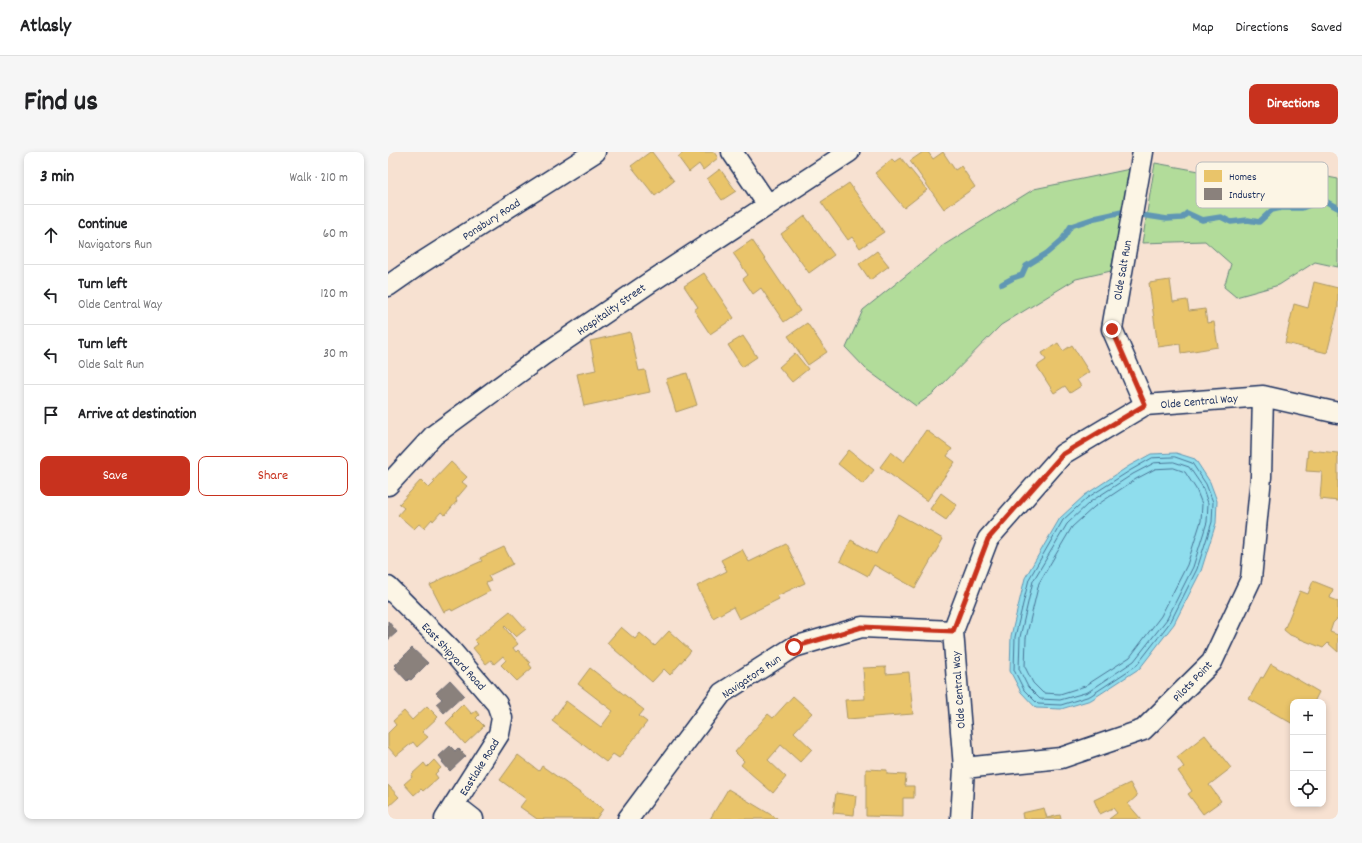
<!DOCTYPE html>
<meta charset="utf-8">
<style>
body{margin:0;font-family:Dekko,sans-serif;background:#f6f6f6;color:#202124}
.controls{position:absolute;right:12px;bottom:12px;display:grid;overflow:hidden;border-radius:8px;box-shadow:0 2px 6px #0003}
.controls button{width:36px;height:36px;display:grid;place-items:center;padding:0;border:0;border-bottom:1px solid #e0e0e0;background:#fff;color:#202124;font:20px sans-serif}
.stop{position:absolute;width:12px;height:12px;margin:-9px;border:3px solid #c8321e;border-radius:50%;background:#fff}
.stop.end{background:#c8321e;border-color:#fff;box-shadow:0 1px 4px #0008}
.list{margin:0;padding:0;list-style:none}
h2{display:flex;justify-content:space-between;align-items:center;height:52px;margin:0;padding:0 16px;font-size:17px}
h2 small{font-size:13px;font-weight:400;color:#757577}
.list li{display:grid;grid-template-columns:26px 1fr auto;gap:12px;align-items:center;box-sizing:border-box;height:60px;padding:0 16px;border-top:1px solid #e0e0e0}
.list b{display:block;font-size:15px;white-space:nowrap}
.list p{margin:0;font-size:13px;white-space:nowrap;color:#757577}
.list em{font-size:13px;font-style:normal;color:#757577}
.actions{display:flex;gap:8px;padding:12px 16px}
.actions a{flex:1;padding:9px 0;border:1px solid #c8321e;border-radius:8px;text-align:center;font-size:14px;color:#c8321e}
.actions .main{background:#c8321e;color:#fff}
.icon{flex:none;width:22px;height:22px;fill:none;stroke:currentColor;stroke-width:2;stroke-linecap:round;stroke-linejoin:round}
.map{position:relative;flex:none;width:950px;height:667px;overflow:hidden;border-radius:8px}
header{display:flex;align-items:center;gap:24px;box-sizing:border-box;height:56px;padding:0 20px;background:#fff;border-bottom:1px solid #e0e0e0}
header strong{font-size:19px}
nav{display:flex;gap:22px;margin-inline-start:auto;font-size:14px}
.intro{display:flex;align-items:center;justify-content:space-between;box-sizing:border-box;height:96px;padding:0 24px}
h1{margin:0;font-size:28px}
.button{padding:10px 18px;border-radius:8px;background:#c8321e;color:#fff;font-size:14px;font-weight:700}
main{display:flex;gap:24px;padding:0 24px}
aside{flex:1;background:#fff;border-radius:8px;box-shadow:0 2px 6px #0003}
.map>svg:first-child{display:block}
.green{fill:#b2dc9a;stroke:#66867c}
.water{fill:#8fdded;stroke:#6197b4}
.homes{fill:#e9c46a;stroke:#ab9766}
.industry{fill:#8a817c;stroke:#696873}
.lines{fill:none;stroke-linecap:round;stroke-linejoin:round}
.shore{stroke:#497597;stroke-width:1}
.stream{stroke:#6197b4;stroke-width:5.5}
.minor-casing{stroke:#1b2f5e;stroke-width:23}
.minor{stroke:#fcf5e5;stroke-width:20}
.route{stroke:#c8321e;stroke-width:5}
.labels{text-anchor:middle;stroke-width:4;stroke-linejoin:round;paint-order:stroke}
.street-label{font-size:12px;fill:#1b2f5e;stroke:#fcf5e5}
.key{fill:#fcf5e5;stroke:#b8babc;stroke-width:1}
.key-label{font-size:11px;fill:#1b2f5e}
</style>
<header>
<strong>Atlasly</strong>
<nav><a>Map</a><a>Directions</a><a>Saved</a></nav>
</header>
<div class="intro"><h1>Find us</h1><a class="button">Directions</a></div>
<main>
<aside>
<h2>3 min<small>Walk · 210 m</small></h2>
<ul class="list">
<li><svg class="icon" aria-label="ahead" viewBox="0 0 24 24"><path d="M12 20V5M6 11l6-6 6 6"/></svg><div><b>Continue</b><p>Navigators Run</p></div><em>60 m</em></li>
<li><svg class="icon" aria-label="left" viewBox="0 0 24 24"><path d="M17 20v-9H6M10 6l-5 5 5 5"/></svg><div><b>Turn left</b><p>Olde Central Way</p></div><em>120 m</em></li>
<li><svg class="icon" aria-label="left" viewBox="0 0 24 24"><path d="M17 20v-9H6M10 6l-5 5 5 5"/></svg><div><b>Turn left</b><p>Olde Salt Run</p></div><em>30 m</em></li>
<li><svg class="icon" aria-label="arrive" viewBox="0 0 24 24"><path d="M6 21V4h12l-3 4 3 4H6"/></svg><div><b>Arrive at destination</b></div></li>
</ul>
<div class="actions"><a class="main">Save</a><a>Share</a></div>
</aside>
<div class="map">
<svg width="950" height="667" viewBox="0 0 950 667">
<rect width="100%" height="100%" fill="#f7e1d1"/>
<filter id="ink" filterUnits="userSpaceOnUse"><feTurbulence type="fractalNoise" baseFrequency=".025" numOctaves="2"/><feDisplacementMap in="SourceGraphic" scale="8" xChannelSelector="R" yChannelSelector="G"/><feConvolveMatrix kernelMatrix="1 2 1 2 8 2 1 2 1" color-interpolation-filters="sRGB"/></filter>
<g filter="url(#ink)">
<path class="green" d="M 767,11 L 850,26 L 904,18 L 950,27 L 950,115 L 927,110 L 891,133 L 848,145 L 836,135 L 843,112 L 817,89 L 754,91 Z
M 742,17 L 723,119 L 688,127 L 613,173 L 546,241 L 528,254 L 478,217 L 458,196 L 475,158 L 556,93 L 646,37 Z"/>
<path class="water" d="M 788,301 L 807,307 L 822,330 L 829,349 L 828,371 L 813,419 L 786,472 L 752,516 L 703,548 L 673,557 L 648,556 L 633,540 L 622,519 L 623,484 L 637,426 L 672,366 L 697,343 L 741,314 L 763,302 Z"/>
<path class="homes" d="M 262,0 L 264,0 L 286,29 L 267,44 L 243,14 Z
M 296,0 L 326,0 L 330,6 L 315,18 L 311,12 L 301,20 L 290,5 Z
M 535,0 L 540,0 L 545,7 L 555,0 L 567,18 L 573,14 L 587,35 L 556,57 L 522,9 Z
M 513,6 L 539,38 L 516,56 L 487,21 L 504,7 L 507,10 Z
M 332,17 L 348,39 L 334,48 L 319,27 Z
M 461,31 L 496,80 L 472,96 L 464,85 L 460,88 L 433,50 Z
M 417,64 L 446,103 L 421,121 L 393,82 Z
M 364,88 L 412,159 L 396,170 L 373,136 L 365,142 L 355,127 L 360,123 L 345,101 Z
M 489,99 L 501,114 L 482,128 L 471,112 Z
M 316,121 L 346,166 L 322,182 L 306,158 L 310,155 L 296,134 Z
M 782,128 L 785,150 L 799,148 L 801,159 L 817,157 L 819,171 L 826,170 L 830,195 L 793,201 L 792,192 L 770,195 L 761,131 Z
M 926,130 L 950,136 L 950,156 L 939,201 L 897,191 L 906,152 L 920,156 Z
M 419,171 L 439,200 L 420,213 L 400,184 Z
M 242,180 L 251,219 L 257,218 L 262,240 L 196,254 L 189,222 L 208,218 L 202,189 Z
M 355,184 L 369,205 L 354,215 L 340,193 Z
M 670,191 L 675,199 L 684,193 L 701,220 L 689,228 L 693,234 L 682,241 L 677,234 L 666,241 L 649,214 L 658,208 L 654,201 Z
M 407,201 L 420,217 L 404,230 L 391,215 Z
M 299,221 L 309,253 L 288,260 L 278,227 Z
M 538,278 L 564,297 L 559,304 L 567,310 L 539,349 L 492,315 L 503,300 L 516,310 Z
M 461,298 L 486,318 L 475,332 L 450,312 Z
M 920,298 L 950,301 L 950,349 L 932,347 L 934,320 L 918,319 Z
M 63,310 L 79,325 L 74,330 L 79,334 L 68,347 L 69,349 L 57,363 L 53,360 L 45,369 L 44,367 L 36,376 L 31,372 L 26,377 L 10,363 L 16,356 L 11,352 L 33,328 L 41,336 L 47,330 L 45,329 Z
M 553,341 L 569,353 L 558,368 L 542,357 Z
M 510,362 L 555,387 L 527,436 L 486,413 L 480,424 L 452,409 L 463,388 L 488,402 Z
M 398,392 L 417,431 L 389,444 L 391,447 L 351,467 L 345,455 L 325,466 L 309,434 L 339,419 L 333,408 L 354,397 L 361,410 Z
M 116,395 L 125,412 L 100,424 L 103,429 L 98,431 L 102,439 L 64,459 L 63,457 L 56,460 L 42,433 L 49,430 L 49,429 L 94,409 L 92,406 Z
M 925,429 L 945,437 L 942,446 L 950,449 L 950,466 L 945,471 L 942,480 L 950,483 L 950,500 L 940,491 L 935,496 L 902,483 L 896,478 L 912,439 L 920,442 Z
M 122,459 L 138,477 L 128,485 L 117,474 L 116,475 L 130,492 L 125,496 L 128,500 L 130,498 L 142,511 L 141,512 L 144,516 L 129,529 L 113,513 L 118,508 L 115,504 L 106,512 L 103,508 L 98,512 L 85,496 L 90,492 L 86,488 Z
M 233,475 L 247,487 L 252,481 L 267,494 L 281,479 L 303,499 L 282,523 L 276,517 L 264,530 L 219,491 Z
M 883,512 L 931,540 L 926,550 L 905,550 L 905,572 L 861,547 L 873,525 L 875,526 Z
M 498,515 L 498,522 L 521,520 L 525,562 L 459,567 L 457,548 L 477,547 L 475,516 Z
M 202,516 L 256,558 L 251,564 L 259,570 L 231,606 L 225,602 L 218,610 L 164,569 L 178,549 L 213,575 L 225,559 L 190,532 Z
M 405,544 L 424,561 L 406,580 L 424,597 L 412,610 L 393,593 L 380,608 L 398,625 L 385,641 L 353,613 L 356,609 L 347,600 L 380,562 L 385,566 Z
M 75,552 L 84,562 L 88,559 L 91,563 L 88,566 L 96,574 L 77,592 L 58,571 L 65,564 L 64,563 Z
M 39,554 L 50,565 L 34,580 L 40,585 L 29,595 L 25,590 L 8,604 L 0,595 L 0,581 L 8,573 L 5,569 L 16,559 L 24,568 Z
M 817,583 L 843,616 L 821,633 L 833,649 L 815,662 L 800,642 L 804,639 L 790,619 L 796,615 L 789,605 Z
M 130,603 L 151,619 L 154,614 L 215,657 L 208,667 L 149,667 L 132,655 L 138,647 L 112,628 Z
M 46,608 L 53,616 L 47,622 L 50,626 L 35,639 L 33,637 L 26,643 L 16,632 L 24,625 L 23,623 L 36,611 L 39,615 Z
M 478,617 L 499,618 L 499,622 L 518,623 L 517,634 L 526,634 L 526,646 L 515,646 L 515,665 L 478,664 Z
M 742,631 L 749,644 L 740,652 L 753,667 L 721,667 L 729,661 L 725,656 L 712,662 L 706,648 Z
M 0,633 L 11,645 L 0,655 Z
M 340,637 L 390,667 L 322,667 Z
M 448,641 L 468,644 L 466,663 L 445,661 Z
M 656,656 L 659,666 L 672,663 L 673,667 L 635,667 L 634,661 Z"/>
<path class="industry" d="M 0,469 L 9,480 L 0,488 Z
M 24,496 L 40,511 L 23,528 L 21,527 L 19,529 L 7,516 L 9,515 L 7,513 Z
M 62,528 L 76,543 L 56,561 L 48,552 L 54,547 L 48,541 Z
M 62,594 L 67,599 L 70,596 L 78,604 L 62,619 L 54,610 L 55,609 L 51,604 Z"/>
<g class="lines">
<path class="shore" d="M 787,305 L 804,311 L 818,332 L 825,350 L 824,370 L 809,417 L 783,469 L 749,513 L 702,544 L 673,553 L 650,552 L 636,538 L 626,518 L 627,485 L 641,427 L 675,368 L 699,346 L 743,318 L 764,306 Z
M 786,310 L 801,315 L 814,334 L 820,351 L 819,370 L 805,415 L 779,467 L 746,509 L 700,540 L 672,548 L 652,547 L 640,535 L 631,517 L 632,485 L 645,429 L 679,372 L 702,350 L 745,322 L 766,311 Z
M 786,316 L 797,320 L 808,337 L 814,352 L 813,369 L 799,413 L 773,464 L 742,505 L 697,534 L 672,542 L 655,541 L 645,531 L 637,515 L 638,486 L 651,431 L 684,375 L 706,355 L 748,327 L 767,317 Z"/>
<path class="stream" d="M 614,132 L 625,126 L 634,123 L 638,114 L 659,101 L 674,88 L 683,74 L 707,66 L 734,60 L 779,67 L 794,66 L 799,61 L 814,68 L 833,65 L 843,70 L 860,68 L 871,70 L 884,58 L 893,56 L 914,56 L 935,48 L 950,56"/>
<defs>
<path id="minor" d="M 344,0 L 380,53
M 755,0 L 724,177 L 757,253
M 0,134 L 33,111 L 207,0
M 0,333 L 46,283 L 155,203 L 261,131 L 461,0
M 0,435 L 62,497 L 109,552 L 114,566 L 111,582 L 57,667
M 576,616 L 673,606 L 755,578 L 824,510 L 863,427 L 873,325 L 875,244
M 67,653 L 85,667
M 240,667 L 334,541 L 406,495 L 474,475 L 565,479
M 573,667 L 576,616 L 565,479 L 600,387 L 675,302 L 757,253 L 875,244 L 950,261"/>
</defs>
<use href="#minor" class="minor-casing"/>
<use href="#minor" class="minor"/>
</g>
</g>
<g class="lines" filter="url(#ink)">
<path class="route" d="M 406,495 L 474,475 L 565,479 L 600,387 L 675,302 L 757,253 L 724,177"/>
</g>
<g class="labels">
<g class="street-label">
<text transform="translate(103 67) rotate(-33)" y="4">Ponsbury Road</text>
<text transform="translate(734 118) rotate(-80)" y="4">Olde Salt Run</text>
<text transform="translate(223 157) rotate(-35)" y="4">Hospitality Street</text>
<text transform="translate(811 249) rotate(-5)" y="4">Olde Central Way</text>
<text transform="translate(66 504) rotate(47)" y="4">East Shipyard Road</text>
<text transform="translate(363 524) rotate(-34)" y="4">Navigators Run</text>
<text transform="translate(804 529) rotate(-46)" y="4">Pilots Point</text>
<text transform="translate(570 538) rotate(-94)" y="4">Olde Central Way</text>
<text transform="translate(91 615) rotate(-58)" y="4">Eastlake Road</text>
</g>
</g>
<rect x="808" y="10" width="132" height="46" rx="6" class="key"/>
<rect x="816" y="18" width="18" height="12" fill="#e9c46a"/>
<rect x="816" y="36" width="18" height="12" fill="#8a817c"/>
<g class="key-label">
<text x="841" y="28">Homes</text>
<text x="841" y="46">Industry</text>
</g>
</svg>
<div class="controls">
<button>+</button>
<button>−</button>
<button><svg class="icon" aria-label="locate" viewBox="0 0 24 24"><circle cx="12" cy="12" r="6"/><path d="M12 2v4M12 18v4M2 12h4M18 12h4"/></svg></button>
</div>
<div class="stop" style="left:406px;top:495px"></div>
<div class="stop end" style="left:724px;top:177px"></div>
</div>
</main>
